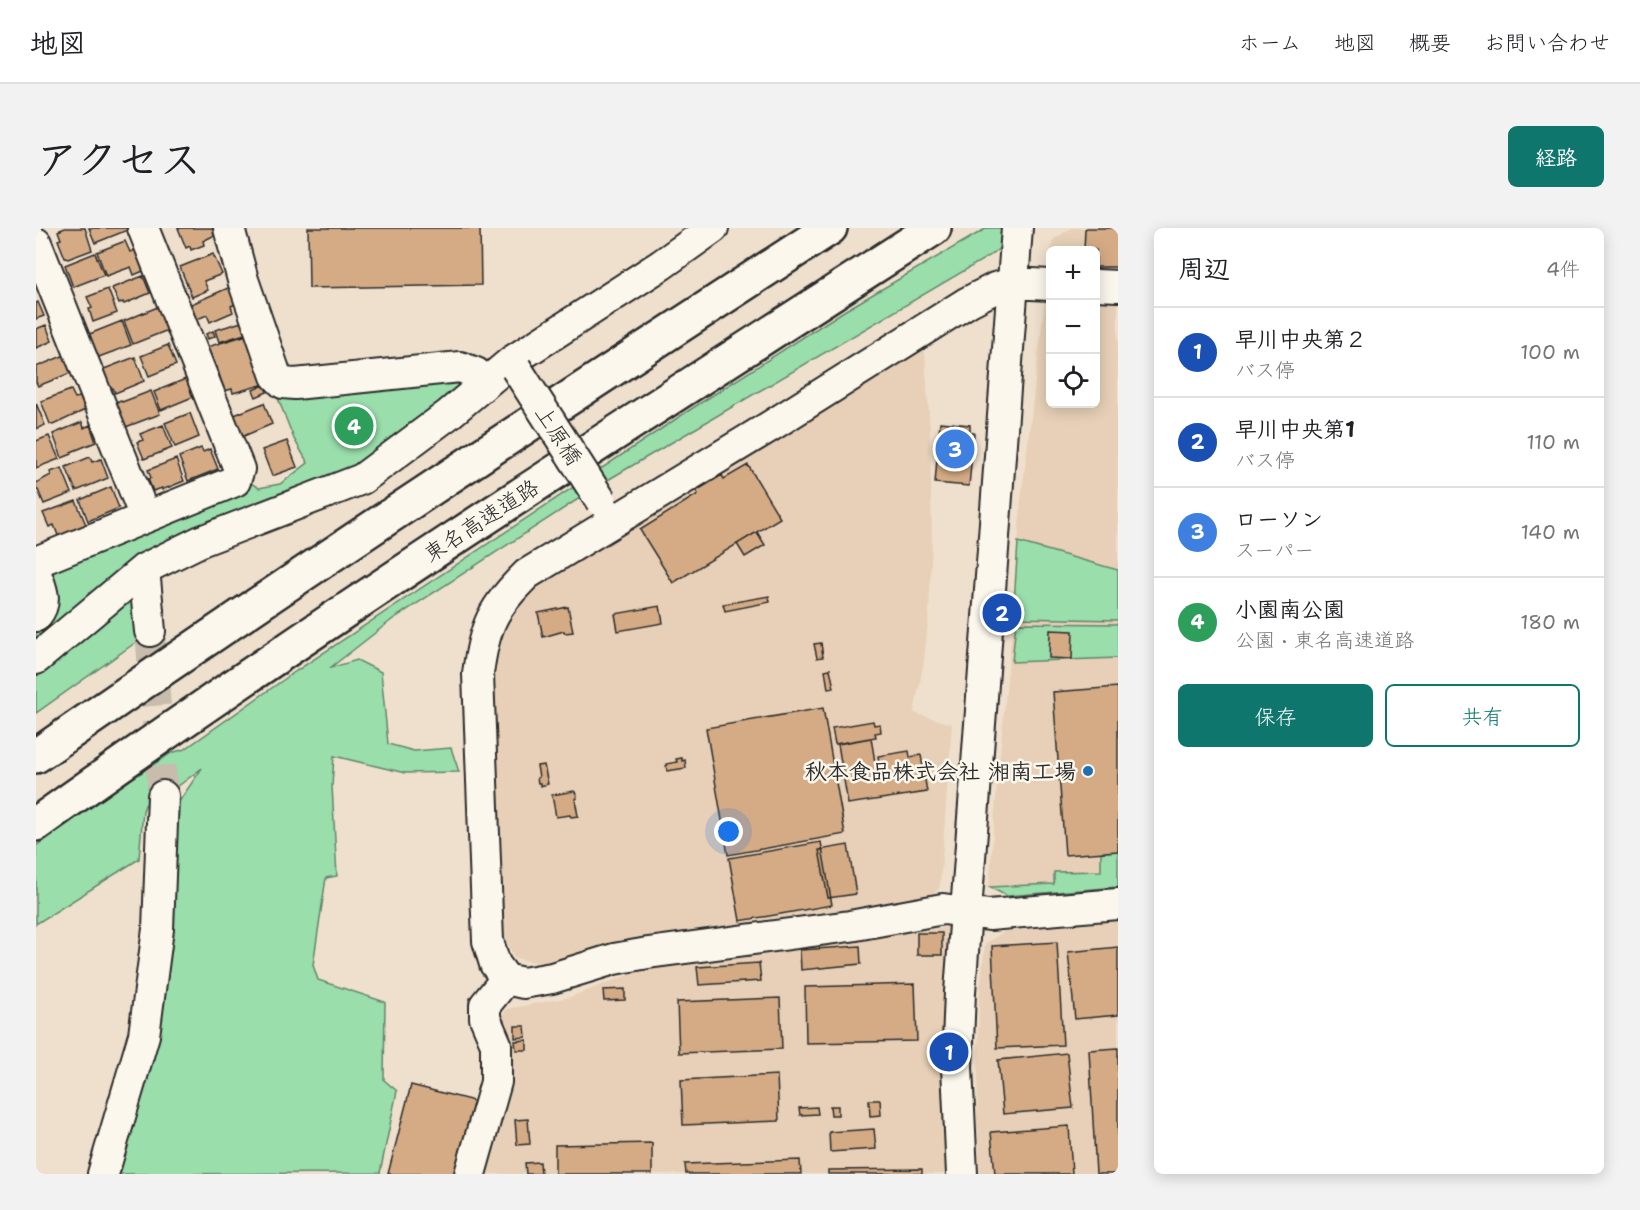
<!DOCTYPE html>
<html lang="ja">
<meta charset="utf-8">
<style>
body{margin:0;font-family:"Shantell Sans","Klee One",sans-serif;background:#f2f2f2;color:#202124}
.controls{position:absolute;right:18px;top:18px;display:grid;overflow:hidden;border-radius:9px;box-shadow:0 3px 15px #0003}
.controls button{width:54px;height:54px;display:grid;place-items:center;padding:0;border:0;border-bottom:2px solid #e0e0e0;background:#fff;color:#202124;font:30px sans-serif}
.you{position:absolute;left:693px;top:604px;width:21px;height:21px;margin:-15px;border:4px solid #fff;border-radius:50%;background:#1a73e8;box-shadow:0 0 0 9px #1a73e833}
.badge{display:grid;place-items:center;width:39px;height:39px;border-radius:50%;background:#0f766e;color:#fff;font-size:20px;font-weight:700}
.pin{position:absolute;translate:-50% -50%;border:3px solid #fff;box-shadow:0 2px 6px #0006}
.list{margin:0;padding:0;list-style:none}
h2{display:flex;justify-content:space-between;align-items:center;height:78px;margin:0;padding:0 24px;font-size:26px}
h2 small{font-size:20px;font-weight:400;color:#757577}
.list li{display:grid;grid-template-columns:39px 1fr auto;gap:18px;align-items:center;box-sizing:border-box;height:90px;padding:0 24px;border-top:2px solid #e0e0e0}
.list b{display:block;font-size:22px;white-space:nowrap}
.list p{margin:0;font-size:20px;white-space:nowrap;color:#757577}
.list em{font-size:20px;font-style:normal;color:#757577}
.actions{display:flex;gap:12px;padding:18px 24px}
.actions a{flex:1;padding:14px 0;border:2px solid #0f766e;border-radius:9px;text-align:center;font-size:21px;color:#0f766e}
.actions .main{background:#0f766e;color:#fff}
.icon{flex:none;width:33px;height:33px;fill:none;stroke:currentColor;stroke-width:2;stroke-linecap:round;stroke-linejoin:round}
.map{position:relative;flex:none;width:1082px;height:946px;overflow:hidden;border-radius:9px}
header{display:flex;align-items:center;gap:36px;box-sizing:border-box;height:84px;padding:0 30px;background:#fff;border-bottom:2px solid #e0e0e0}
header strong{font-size:28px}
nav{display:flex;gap:33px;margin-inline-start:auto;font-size:21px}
.intro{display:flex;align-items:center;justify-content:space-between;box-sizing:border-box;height:144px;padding:0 36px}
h1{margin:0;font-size:42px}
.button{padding:15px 27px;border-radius:9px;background:#0f766e;color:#fff;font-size:21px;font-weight:700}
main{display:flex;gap:36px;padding:0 36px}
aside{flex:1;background:#fff;border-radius:9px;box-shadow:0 3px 15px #0003}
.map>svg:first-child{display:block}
.built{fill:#e7d0b7}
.green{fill:#99deab;stroke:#62846b;stroke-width:1.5}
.building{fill:#d4ab85;stroke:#2b2b2b;stroke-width:1.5}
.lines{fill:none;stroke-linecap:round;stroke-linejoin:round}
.minor-tunnel{stroke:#c8bcad;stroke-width:30;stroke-dasharray:30 15;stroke-linecap:butt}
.minor-casing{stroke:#2b2b2b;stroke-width:34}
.highway-casing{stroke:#2b2b2b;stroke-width:38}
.minor{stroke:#fbf7ec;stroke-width:30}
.highway{stroke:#fbf7ec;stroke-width:33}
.minor-bridge-casing{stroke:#2b2b2b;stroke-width:34;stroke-linecap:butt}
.minor-bridge{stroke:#fbf7ec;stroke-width:30}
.poi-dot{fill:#1f6fb2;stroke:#fbf7ec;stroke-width:2}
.labels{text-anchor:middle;stroke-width:5;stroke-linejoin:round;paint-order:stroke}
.street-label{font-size:22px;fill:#2b2b2b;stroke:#fbf7ec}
.poi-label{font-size:22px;font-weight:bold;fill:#2b2b2b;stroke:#fbf7ec;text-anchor:end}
</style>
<header>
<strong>地図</strong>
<nav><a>ホーム</a><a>地図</a><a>概要</a><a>お問い合わせ</a></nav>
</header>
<div class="intro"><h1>アクセス</h1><a class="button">経路</a></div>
<main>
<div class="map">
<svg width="1082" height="946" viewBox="0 0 1082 946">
<rect width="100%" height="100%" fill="#efe0cd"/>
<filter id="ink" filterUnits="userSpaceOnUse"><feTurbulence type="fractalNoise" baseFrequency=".0167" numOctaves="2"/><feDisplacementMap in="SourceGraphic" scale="12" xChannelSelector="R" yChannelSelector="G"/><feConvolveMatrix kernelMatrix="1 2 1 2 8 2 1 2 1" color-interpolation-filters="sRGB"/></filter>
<g filter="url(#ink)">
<path class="built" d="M 1035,0 L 1082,0 L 1082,659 L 971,668 L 953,659 L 961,556 L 977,390 L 985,272 L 1014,29 L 1014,176 L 1060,176 L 1060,22 L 1015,22 L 1017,12 Z
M 888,110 L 894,202 L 896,314 L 893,385 L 888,433 L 878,485 L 916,496 L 904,659 L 895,669 L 508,736 L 478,730 L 467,705 L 460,620 L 453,425 L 489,364 Z
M 1082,693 L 1082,946 L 944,946 L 941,891 L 943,770 L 949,716 L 969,703 Z
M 921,698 L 906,832 L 913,946 L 442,946 L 468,853 L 466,787 L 471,781 L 534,769 L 610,740 L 817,710 Z"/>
<path class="green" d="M 951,0 L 989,0 L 955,27 L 570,253 L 357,391 L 294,440 L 321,432 L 345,444 L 352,516 L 378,523 L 415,520 L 423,544 L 369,545 L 298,528 L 296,558 L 301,648 L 290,650 L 277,737 L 282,752 L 349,774 L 348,852 L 361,863 L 344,945 L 81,946 L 124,809 L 117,698 L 122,641 L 144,572 L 166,540 L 145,556 L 109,577 L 107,583 L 103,631 L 0,696 L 0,618 L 66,570 L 135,525 L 149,521 L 260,443 L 652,183 L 808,83 Z
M 420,147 L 425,161 L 355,219 L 285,256 L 0,417 L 0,392 L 11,347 L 26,333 L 213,254 L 223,260 L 244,256 L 272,235 L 258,211 L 239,163 Z
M 982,314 L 1082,342 L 1082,392 L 977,390 Z
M 97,371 L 106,410 L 0,485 L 0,446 L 87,372 Z
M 980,395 L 1082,396 L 1082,430 L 976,434 Z
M 1082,623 L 1082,659 L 971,668 L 953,659 L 1018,656 L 1018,644 L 1065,643 L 1065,624 Z"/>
<path class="building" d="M 29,0 L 49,0 L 56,22 L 32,31 L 29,30 L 22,12 L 25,11 L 22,3 Z
M 53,0 L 94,0 L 94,1 L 59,15 Z
M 142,0 L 178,0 L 181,6 L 167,13 L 168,17 L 155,22 L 154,18 L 150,20 Z
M 272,0 L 444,0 L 445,57 L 273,60 Z
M 1051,0 L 1082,0 L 1082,39 L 1060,39 L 1060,22 L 1048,22 L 1049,1 Z
M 89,13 L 94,24 L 104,20 L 112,41 L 98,47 L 95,39 L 70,48 L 61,24 Z
M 59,25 L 68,47 L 37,59 L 29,37 Z
M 177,26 L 186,46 L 168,53 L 172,62 L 156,69 L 144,39 Z
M 107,48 L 114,65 L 88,76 L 87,74 L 83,76 L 76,60 Z
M 199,57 L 206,73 L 195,78 L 197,84 L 174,94 L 171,87 L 159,92 L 153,77 Z
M 72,61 L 81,85 L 57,94 L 53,81 L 56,80 L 51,69 Z
M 2,74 L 8,88 L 0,91 L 0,75 Z
M 124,78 L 132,102 L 97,116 L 88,93 Z
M 86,93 L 95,117 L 60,130 L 51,107 Z
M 209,93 L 212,105 L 183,114 L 179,102 Z
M 10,97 L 16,113 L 0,120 L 0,101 Z
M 177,103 L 179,108 L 172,111 L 170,106 Z
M 214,106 L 229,156 L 197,165 L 196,161 L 188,163 L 181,139 L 178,140 L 171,119 Z
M 132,117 L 140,137 L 113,148 L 105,128 Z
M 29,127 L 37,144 L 2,158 L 0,154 L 0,139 Z
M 99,129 L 108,153 L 79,165 L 77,160 L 71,162 L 63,143 Z
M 152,150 L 159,168 L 125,182 L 118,164 Z
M 228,157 L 231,164 L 220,169 L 217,162 Z
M 35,162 L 39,170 L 44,169 L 49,182 L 17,197 L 14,196 L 5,173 Z
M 115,163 L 124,186 L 87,200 L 75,176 L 85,172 L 86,174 Z
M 0,175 L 9,197 L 0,201 Z
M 228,175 L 236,196 L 203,210 L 196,188 Z
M 154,185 L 163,209 L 139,219 L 129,195 Z
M 46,194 L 48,200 L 54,197 L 60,214 L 35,224 L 36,226 L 26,230 L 17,206 Z
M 904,194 L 934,197 L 934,205 L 938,205 L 933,258 L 899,255 Z
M 127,197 L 136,220 L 108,231 L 101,214 L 107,212 L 104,206 Z
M 13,208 L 23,231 L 0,240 L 0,213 Z
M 251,213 L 261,239 L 236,248 L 226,222 Z
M 165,220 L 167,224 L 174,221 L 182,241 L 152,253 L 143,229 Z
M 54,229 L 56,234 L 65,231 L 72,250 L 40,263 L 30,239 Z
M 140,231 L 148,253 L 126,262 L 126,260 L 117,263 L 112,251 L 115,250 L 112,242 Z
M 712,237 L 744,290 L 637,355 L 604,302 L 662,266 L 660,263 L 686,247 L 688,251 Z
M 26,240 L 36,265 L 8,276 L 2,262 L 0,262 L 0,255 L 15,247 L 14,244 Z
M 75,259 L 83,280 L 52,293 L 44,272 Z
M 40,273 L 51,299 L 23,310 L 18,297 L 13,299 L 7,285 Z
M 721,304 L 729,317 L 709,329 L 701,316 Z
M 733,368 L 734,374 L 689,383 L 687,376 Z
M 624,378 L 627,395 L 582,403 L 579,386 Z
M 532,379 L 537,404 L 529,405 L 528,403 L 507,409 L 502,385 Z
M 1014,402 L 1037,403 L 1036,431 L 1013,430 Z
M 785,415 L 787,429 L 781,430 L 778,416 Z
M 794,441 L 798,460 L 792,461 L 789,442 Z
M 1082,459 L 1082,623 L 1029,627 L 1017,464 Z
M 787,480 L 809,606 L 692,627 L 670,500 Z
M 837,493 L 838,497 L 844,496 L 845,504 L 839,505 L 840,509 L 799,516 L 796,500 Z
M 835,510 L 839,534 L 843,534 L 842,528 L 873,523 L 874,529 L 885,527 L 891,564 L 812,576 L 802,516 Z
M 646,530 L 646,533 L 649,532 L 650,540 L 631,543 L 630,536 L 641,534 L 640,531 Z
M 508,537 L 512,556 L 504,558 L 504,555 L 502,555 L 501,550 L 503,549 L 501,538 Z
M 538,563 L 540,565 L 541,570 L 539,571 L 542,588 L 535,589 L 534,587 L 520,589 L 516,567 Z
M 785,614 L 796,677 L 704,693 L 693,630 Z
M 812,617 L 820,666 L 792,670 L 783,622 Z
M 881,705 L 906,705 L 906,727 L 881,727 Z
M 1021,714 L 1027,817 L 961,820 L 956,718 Z
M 824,718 L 825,736 L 765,742 L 764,722 Z
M 1082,719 L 1082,787 L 1039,791 L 1032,724 Z
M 723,735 L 725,753 L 663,757 L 661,739 Z
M 879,756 L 881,813 L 770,815 L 769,759 Z
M 589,761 L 589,772 L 568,773 L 567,762 Z
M 744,770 L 746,821 L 643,825 L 641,774 Z
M 479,798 L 489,798 L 490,809 L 479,810 Z
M 491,812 L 491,822 L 480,822 L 479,813 Z
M 1082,820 L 1082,946 L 1060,946 L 1053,822 Z
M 1031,825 L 1037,880 L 967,886 L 962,832 Z
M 741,847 L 743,893 L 647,897 L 645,852 Z
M 375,857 L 438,873 L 419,946 L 352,946 Z
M 833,872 L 844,872 L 845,887 L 834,888 Z
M 794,878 L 802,878 L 802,887 L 795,887 Z
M 781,879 L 782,886 L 764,887 L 763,880 Z
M 492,891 L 494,916 L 481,917 L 479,892 Z
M 1033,898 L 1036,946 L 959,946 L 955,904 Z
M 838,901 L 840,921 L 794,924 L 793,904 Z
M 616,915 L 616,946 L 519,946 L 519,917 Z
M 764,932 L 765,946 L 650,946 L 649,936 Z
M 504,934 L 505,946 L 490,946 L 489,935 Z
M 886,941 L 886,946 L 792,946 L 792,942 Z"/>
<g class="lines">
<path class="minor-tunnel" d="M 114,403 L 127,568"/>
<defs>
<path id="minor" d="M 193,0 L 207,52 L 240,148 L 247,155 L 259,156 L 424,139 L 440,145 L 450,155
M 0,15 L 109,289
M 1014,57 L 977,55 L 959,60 L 932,74 L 733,199 L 491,346 C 457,379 448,398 442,446 L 452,713 L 459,736 L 470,751 L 487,755 L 516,750 L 578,731 L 612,725 L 814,698 L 907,681 L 953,687 L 1082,676
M 1060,57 L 1082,58
M 0,334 L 199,253 L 203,241 L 107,0
M 108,341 L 114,403
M 0,346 C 6,362 12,374 0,388
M 0,431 L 108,341 L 165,313 L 326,251 L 413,186 L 476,133 L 625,37 L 677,0
M 67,946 L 108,807 L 122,701 L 127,568
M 434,946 L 460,854 L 460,816 L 449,790 L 449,777 L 470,751
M 926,946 L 921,839 L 924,764 L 981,0"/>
<path id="highway" d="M 0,528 C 261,347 527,173 794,0
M 0,596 C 293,387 596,194 898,0"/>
</defs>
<use href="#minor" class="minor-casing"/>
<use href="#highway" class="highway-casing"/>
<use href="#minor" class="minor"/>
<use href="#highway" class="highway"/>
<defs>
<path id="minor-bridge" d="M 480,140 L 565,273"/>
</defs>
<use href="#minor-bridge" class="minor-bridge-casing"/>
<use href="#minor-bridge" class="minor-bridge"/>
</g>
</g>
<circle class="poi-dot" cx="1052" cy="543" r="6"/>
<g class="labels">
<g class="street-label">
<text transform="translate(523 207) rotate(57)" y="8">上原橋</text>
<text transform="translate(445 292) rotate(-33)" y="8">東名高速道路</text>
</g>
<g class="poi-label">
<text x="1040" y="551">秋本食品株式会社 湘南工場</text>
</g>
</g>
</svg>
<div class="controls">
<button>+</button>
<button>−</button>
<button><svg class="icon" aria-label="locate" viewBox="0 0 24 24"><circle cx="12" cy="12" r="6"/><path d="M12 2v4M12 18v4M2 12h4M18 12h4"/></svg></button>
</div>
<div class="you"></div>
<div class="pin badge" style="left:913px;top:824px;background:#1a4fb4">1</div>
<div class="pin badge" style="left:966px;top:385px;background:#1a4fb4">2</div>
<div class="pin badge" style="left:919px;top:221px;background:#3f7fe0">3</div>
<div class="pin badge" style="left:318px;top:198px;background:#2e9e5b">4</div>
</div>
<aside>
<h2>周辺<small>4件</small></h2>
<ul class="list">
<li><span class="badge" style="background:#1a4fb4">1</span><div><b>早川中央第２</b><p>バス停</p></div><em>100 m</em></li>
<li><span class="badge" style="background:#1a4fb4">2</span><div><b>早川中央第1</b><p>バス停</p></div><em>110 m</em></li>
<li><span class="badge" style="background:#3f7fe0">3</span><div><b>ローソン</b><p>スーパー</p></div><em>140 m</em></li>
<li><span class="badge" style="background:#2e9e5b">4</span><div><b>小園南公園</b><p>公園 · 東名高速道路</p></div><em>180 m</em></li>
</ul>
<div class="actions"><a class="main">保存</a><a>共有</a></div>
</aside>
</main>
